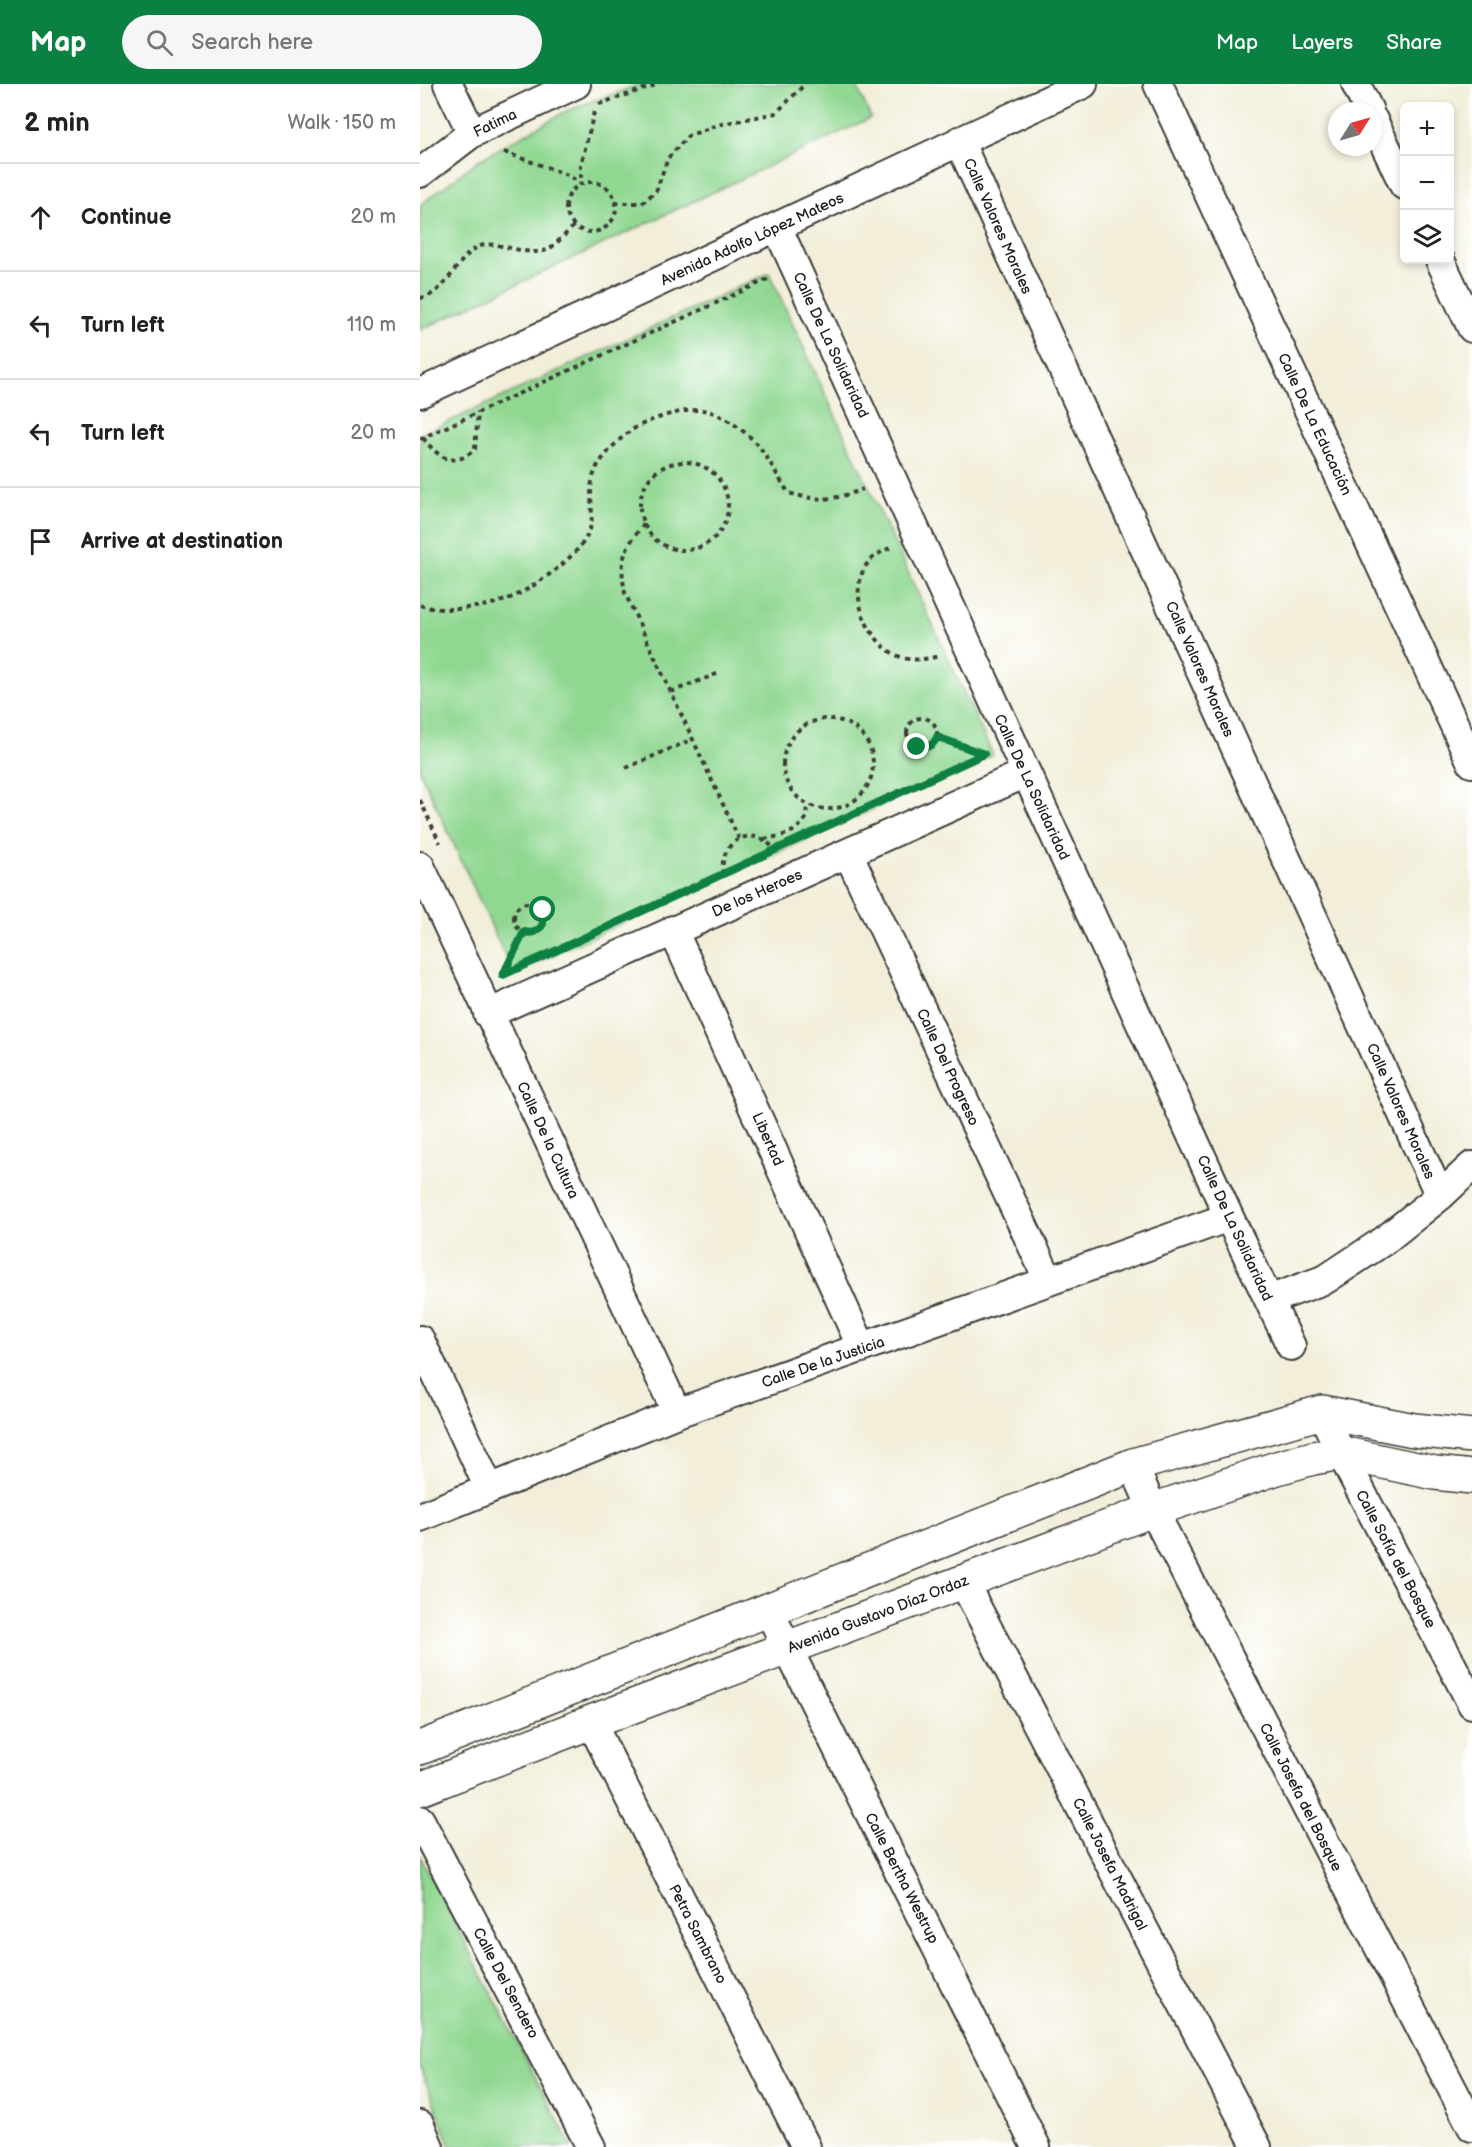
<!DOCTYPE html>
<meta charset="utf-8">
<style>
body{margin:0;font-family:"Balsamiq Sans",sans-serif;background:#f6f6f6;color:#222}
.controls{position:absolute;right:18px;top:18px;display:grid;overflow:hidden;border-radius:9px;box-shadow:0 3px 9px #0003}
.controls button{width:54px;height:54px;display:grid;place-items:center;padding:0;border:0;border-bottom:2px solid #e0e0e0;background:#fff;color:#222;font:30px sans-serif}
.compass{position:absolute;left:908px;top:18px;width:54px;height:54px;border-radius:50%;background:#fff;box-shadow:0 3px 9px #0003;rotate:53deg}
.stop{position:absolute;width:18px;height:18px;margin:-14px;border:4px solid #0b8043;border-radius:50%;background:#fff}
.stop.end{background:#0b8043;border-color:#fff;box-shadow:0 2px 6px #0008}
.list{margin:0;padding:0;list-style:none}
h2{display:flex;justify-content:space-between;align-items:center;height:78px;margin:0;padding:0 24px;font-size:26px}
h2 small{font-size:20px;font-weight:400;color:#767676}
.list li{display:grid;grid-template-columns:39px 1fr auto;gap:18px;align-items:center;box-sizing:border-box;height:108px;padding:0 24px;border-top:2px solid #e0e0e0}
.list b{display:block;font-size:22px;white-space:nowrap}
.list em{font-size:20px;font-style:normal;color:#767676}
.icon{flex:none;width:33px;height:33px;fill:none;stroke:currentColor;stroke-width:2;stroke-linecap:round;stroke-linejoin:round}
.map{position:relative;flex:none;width:1052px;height:2063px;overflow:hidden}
header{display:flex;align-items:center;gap:36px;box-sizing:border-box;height:84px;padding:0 30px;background:#0b8043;color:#fff}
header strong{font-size:28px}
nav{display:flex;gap:33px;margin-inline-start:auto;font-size:21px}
.search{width:420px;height:54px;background:#f6f6f6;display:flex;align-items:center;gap:15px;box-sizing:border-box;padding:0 21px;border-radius:33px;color:#767676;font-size:22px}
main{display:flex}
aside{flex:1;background:#fff}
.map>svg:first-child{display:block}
.green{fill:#90d892;stroke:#567a57;stroke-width:1.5}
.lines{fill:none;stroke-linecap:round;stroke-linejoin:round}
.minor-casing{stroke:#3c3c38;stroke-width:32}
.tertiary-casing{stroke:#3c3c38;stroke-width:36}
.path{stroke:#3c3c38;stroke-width:4;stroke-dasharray:4.5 4.5;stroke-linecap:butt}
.minor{stroke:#fff;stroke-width:28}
.tertiary{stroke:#fff;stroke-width:33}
.route{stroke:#0b8043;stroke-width:8}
.labels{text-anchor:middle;stroke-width:5;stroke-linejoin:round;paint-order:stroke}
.street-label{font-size:15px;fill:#1c1c1c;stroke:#fff}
</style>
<header>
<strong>Map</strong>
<div class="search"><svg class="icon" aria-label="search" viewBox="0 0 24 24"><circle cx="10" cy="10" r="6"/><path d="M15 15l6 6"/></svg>Search here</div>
<nav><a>Map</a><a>Layers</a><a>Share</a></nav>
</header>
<main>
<aside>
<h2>2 min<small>Walk · 150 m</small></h2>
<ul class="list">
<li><svg class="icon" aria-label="ahead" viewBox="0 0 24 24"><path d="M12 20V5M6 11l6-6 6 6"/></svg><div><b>Continue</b></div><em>20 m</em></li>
<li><svg class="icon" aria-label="left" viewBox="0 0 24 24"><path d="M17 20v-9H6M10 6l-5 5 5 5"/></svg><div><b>Turn left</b></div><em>110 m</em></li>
<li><svg class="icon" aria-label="left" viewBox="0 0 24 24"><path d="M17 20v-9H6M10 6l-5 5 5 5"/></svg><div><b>Turn left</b></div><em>20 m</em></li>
<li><svg class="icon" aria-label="arrive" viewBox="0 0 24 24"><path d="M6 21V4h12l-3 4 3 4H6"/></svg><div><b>Arrive at destination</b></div></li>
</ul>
</aside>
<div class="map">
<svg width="1052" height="2063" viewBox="0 0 1052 2063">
<rect width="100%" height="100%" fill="#fff"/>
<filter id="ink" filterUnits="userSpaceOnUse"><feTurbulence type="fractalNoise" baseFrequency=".0167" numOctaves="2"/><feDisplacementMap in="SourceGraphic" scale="12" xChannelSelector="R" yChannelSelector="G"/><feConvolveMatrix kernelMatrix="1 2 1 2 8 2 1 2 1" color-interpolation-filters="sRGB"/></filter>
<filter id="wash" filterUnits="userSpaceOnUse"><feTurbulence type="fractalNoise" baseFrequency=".008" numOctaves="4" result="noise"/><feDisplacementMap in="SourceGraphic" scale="24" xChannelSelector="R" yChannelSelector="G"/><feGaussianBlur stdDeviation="1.35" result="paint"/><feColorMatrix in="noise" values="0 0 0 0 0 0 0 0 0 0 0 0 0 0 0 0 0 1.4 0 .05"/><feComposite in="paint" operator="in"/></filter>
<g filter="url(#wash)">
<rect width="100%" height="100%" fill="#f2eed9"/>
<path class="green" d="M 220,0 L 436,0 L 451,34 L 0,246 L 0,121 L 59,76 L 146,27 Z
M 349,189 L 573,671 L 93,889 L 0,687 L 0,351 Z
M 0,1772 L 152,2063 L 31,2063 L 0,1983 Z"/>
</g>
<g filter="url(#ink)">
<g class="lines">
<defs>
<path id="minor" d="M 28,0 L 52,49
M 738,0 L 1052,679
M 936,0 L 949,27
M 953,36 L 984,101
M 539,57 L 1020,1112
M 0,89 L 52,49 L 156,0
M 357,143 L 809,1133 L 871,1262
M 1020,176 L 1052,244
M 0,309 L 663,0
M 428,769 L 629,1197
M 0,782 L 257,1329
M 253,846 L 442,1264
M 68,930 L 606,689
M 849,1216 L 906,1195 L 965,1156 L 1020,1112 L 1052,1082
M 0,1256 L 69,1404
M 902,1328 L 921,1369 L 1052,1620
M 713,1381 L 733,1426 L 1052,2043
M 0,1433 L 257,1329 L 809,1133
M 543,1497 L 837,2063
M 348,1525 L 616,2063
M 171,1638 L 386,2063
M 0,1736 L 171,2063
M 0,2041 L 9,2063"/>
<path id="tertiary" d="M 0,1664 L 713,1381 L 902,1328 L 994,1346 L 1052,1352
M 0,1705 L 171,1638 L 733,1426 L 857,1384 L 893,1374 L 921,1369 L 1015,1389 L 1052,1393"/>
</defs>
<use href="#minor" class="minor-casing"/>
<use href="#tertiary" class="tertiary-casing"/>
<path class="path" d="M 179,20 L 239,0
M 84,68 L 148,91 L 161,100 L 161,81 L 175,24
M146 123a25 25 0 1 1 50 0a25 25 0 1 1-50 0Z
M 195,119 L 222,119 L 236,107 L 248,74 L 268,52 L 297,41 L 356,29 L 385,0
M 0,214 C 26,211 36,174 58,163 C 75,154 106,174 127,166 C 135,162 148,147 155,141
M 3,354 C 19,374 33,385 55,365 L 58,328
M 0,355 L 346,196 L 347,198
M220 422a44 44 0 1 1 88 0a44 44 0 1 1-88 0Z
M 224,440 C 203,466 199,476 205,509 L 319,755
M 470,464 C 461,468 453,472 447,480 C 426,510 448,558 478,572 C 491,578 507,575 520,572
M 0,521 C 20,529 64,524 85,516 C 110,507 155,475 167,452 C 179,430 163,407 178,381 C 186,369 198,356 209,348 C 225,336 268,322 288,327 C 301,330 320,344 330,353 C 347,368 356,392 369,409 C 398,418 415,416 443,405
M 251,608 L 299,589
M487 649a15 15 0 1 1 30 0a15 15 0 1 1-30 0Z
M363 680a45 45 0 1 1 90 0a45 45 0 1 1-90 0Z
M 517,653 L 564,670
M 206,684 L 273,655
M 480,709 L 564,670 L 564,668
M 0,716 L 20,759
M 344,755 C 365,751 374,751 387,733 L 386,720
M 303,790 C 298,757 333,738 355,766
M94 834a15 15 0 1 1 30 0a15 15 0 1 1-30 0Z
M 85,888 L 104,848"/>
<use href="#minor" class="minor"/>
<use href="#tertiary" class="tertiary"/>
</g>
</g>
<g class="lines" filter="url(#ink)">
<path class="route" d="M 123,826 L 123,840 C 118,848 113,850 104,848 L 83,891 L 564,670 L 517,653 C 513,662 507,665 497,663"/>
</g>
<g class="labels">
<g class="street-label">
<text transform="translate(75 39) rotate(-26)" y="5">Fatima</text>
<text transform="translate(578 142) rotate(66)" y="5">Calle Valores Morales</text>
<text transform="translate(332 155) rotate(-25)" y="5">Avenida Adolfo López Mateos</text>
<text transform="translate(411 261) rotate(65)" y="5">Calle De La Solidaridad</text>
<text transform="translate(895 340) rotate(65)" y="5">Calle De La Educación</text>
<text transform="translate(780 585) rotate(66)" y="5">Calle Valores Morales</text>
<text transform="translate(612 703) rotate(65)" y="5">Calle De La Solidaridad</text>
<text transform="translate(337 809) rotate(-24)" y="5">De los Heroes</text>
<text transform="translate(528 983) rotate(65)" y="5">Calle Del Progreso</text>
<text transform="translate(981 1027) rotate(66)" y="5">Calle Valores Morales</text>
<text transform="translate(348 1055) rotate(66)" y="5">Libertad</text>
<text transform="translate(128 1056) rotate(65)" y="5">Calle De la Cultura</text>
<text transform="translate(815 1144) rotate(65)" y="5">Calle De La Solidaridad</text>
<text transform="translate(403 1278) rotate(-19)" y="5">Calle De la Justicia</text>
<text transform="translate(976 1475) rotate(62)" y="5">Calle Sofía del Bosque</text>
<text transform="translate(458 1530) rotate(-21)" y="5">Avenida Gustavo Díaz Ordaz</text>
<text transform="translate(881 1713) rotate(63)" y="5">Calle Josefa del Bosque</text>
<text transform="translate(690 1780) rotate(63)" y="5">Calle Josefa Madrigal</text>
<text transform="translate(482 1794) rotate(63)" y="5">Calle Bertha Westrup</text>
<text transform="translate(278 1850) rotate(63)" y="5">Petra Sambrano</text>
<text transform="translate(86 1899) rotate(62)" y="5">Calle Del Sendero</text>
</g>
</g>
</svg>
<div class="controls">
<button>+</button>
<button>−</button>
<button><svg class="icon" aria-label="layers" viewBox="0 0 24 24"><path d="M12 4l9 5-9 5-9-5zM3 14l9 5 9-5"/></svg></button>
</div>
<svg class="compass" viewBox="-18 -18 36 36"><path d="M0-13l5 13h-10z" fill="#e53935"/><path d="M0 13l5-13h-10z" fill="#767676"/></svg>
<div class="stop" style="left:123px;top:826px"></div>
<div class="stop end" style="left:497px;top:663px"></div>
</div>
</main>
